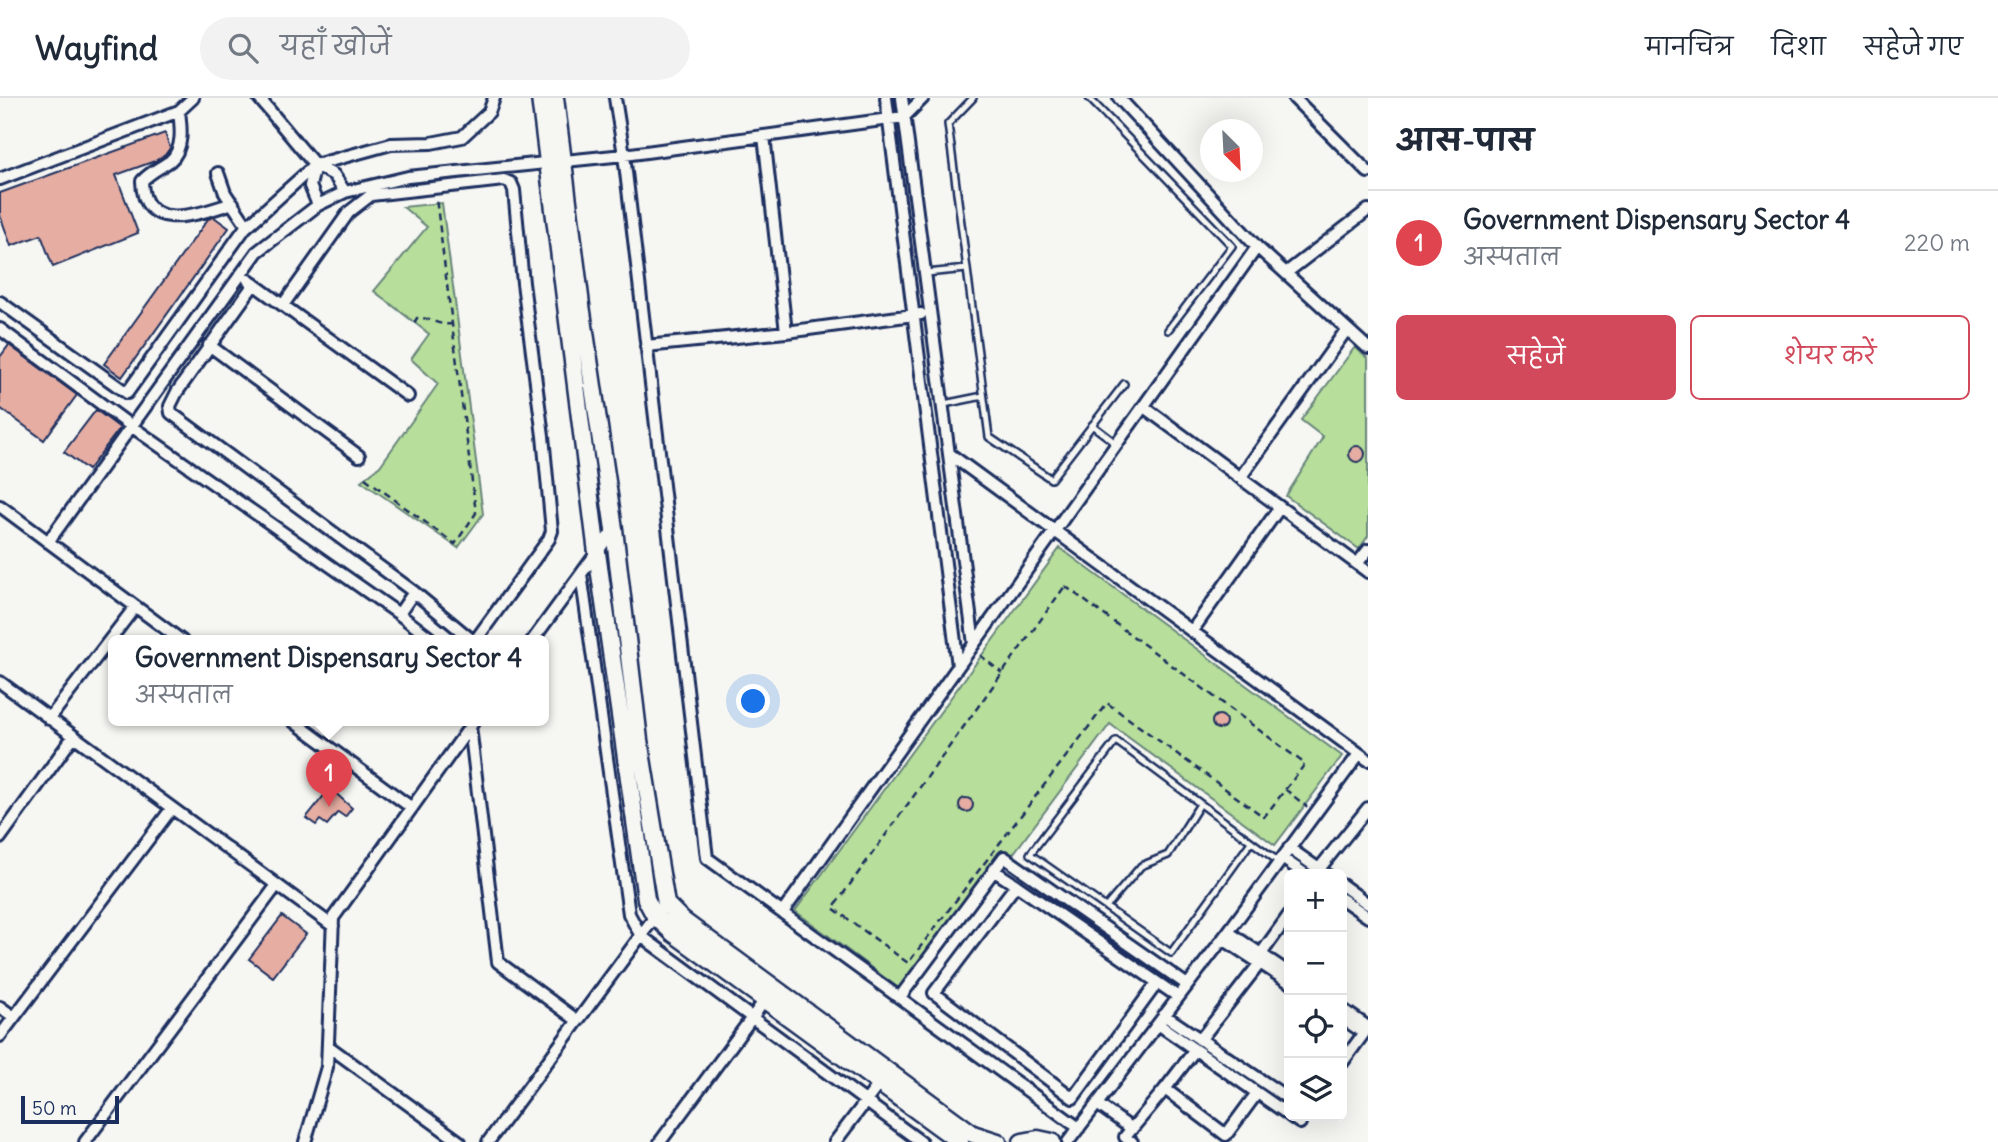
<!DOCTYPE html>
<html lang="hi">
<meta charset="utf-8">
<style>
body{margin:0;font-family:Delius,"Playpen Sans Deva",sans-serif;background:#f2f2f3;color:#1f2937}
.controls{position:absolute;right:21px;bottom:21px;display:grid;overflow:hidden;border-radius:10px;box-shadow:0 7px 28px #0002}
.controls button{width:63px;height:63px;display:grid;place-items:center;padding:0;border:0;border-bottom:2px solid #e0e1e3;background:#fff;color:#1f2937;font:35px sans-serif}
.compass{position:absolute;left:1200px;top:21px;width:63px;height:63px;border-radius:50%;background:#fff;box-shadow:0 7px 28px #0002;rotate:156deg}
.scale{position:absolute;left:21px;bottom:18px;width:98px;box-sizing:border-box;padding-left:7px;border:4px solid #1b2f5e;border-top:0;font-size:19px;line-height:24px;white-space:nowrap;color:#1b2f5e;-webkit-text-stroke:5px #f6f6f2;paint-order:stroke}
.you{position:absolute;left:754px;top:604px;width:24px;height:24px;margin:-18px;border:5px solid #fff;border-radius:50%;background:#1a73e8;box-shadow:0 0 0 10px #1a73e833}
.badge{display:grid;place-items:center;width:46px;height:46px;border-radius:50%;background:#d1495b;color:#fff;font-size:23px;font-weight:700}
.pin{position:absolute;translate:-50% -58px;filter:drop-shadow(0 2px 4px #0008)}
.pin::after{content:'';position:absolute;top:37px;width:24px;height:21px;background:inherit;clip-path:polygon(0 0,100% 0,50% 100%)}
.popup{position:absolute;left:108px;top:537px;width:441px;height:91px;box-sizing:border-box;display:grid;place-content:center;border-radius:10px;background:#fff;filter:drop-shadow(0 2px 5px #0005);font-size:23px;white-space:nowrap;color:#747a83}
.popup b{font-size:26px;color:#1f2937}
.popup::after{content:'';position:absolute;left:50%;top:100%;margin-left:-14px;border:14px solid transparent;border-top-color:#fff}
.list{margin:0;padding:0;list-style:none}
h2{display:flex;justify-content:space-between;align-items:center;height:91px;margin:0;padding:0 28px;font-size:30px}
h2 small{font-size:23px;font-weight:400;color:#747a83}
.list li{display:grid;grid-template-columns:46px 1fr auto;gap:21px;align-items:center;box-sizing:border-box;height:105px;padding:0 28px;border-top:2px solid #e0e1e3}
.list b{display:block;font-size:26px;white-space:nowrap}
.list p{margin:0;font-size:23px;white-space:nowrap;color:#747a83}
.list em{font-size:23px;font-style:normal;color:#747a83}
.actions{display:flex;gap:14px;padding:21px 28px}
.actions a{flex:1;padding:16px 0;border:2px solid #d1495b;border-radius:10px;text-align:center;font-size:24px;color:#d1495b}
.actions .main{background:#d1495b;color:#fff}
.icon{flex:none;width:38px;height:38px;fill:none;stroke:currentColor;stroke-width:2;stroke-linecap:round;stroke-linejoin:round}
.map{position:relative;flex:none;width:1368px;height:1044px;overflow:hidden}
header{display:flex;align-items:center;gap:42px;box-sizing:border-box;height:98px;padding:0 35px;background:#fff;border-bottom:2px solid #e0e1e3}
header strong{font-size:33px}
nav{display:flex;gap:38px;margin-inline-start:auto;font-size:24px}
.search{width:490px;height:63px;background:#f2f2f3;display:flex;align-items:center;gap:18px;box-sizing:border-box;padding:0 24px;border-radius:38px;color:#747a83;font-size:26px}
main{display:flex}
aside{flex:1;background:#fff}
.map>svg:first-child{display:block}
.green{fill:#b7de9a;stroke:#69867c;stroke-width:2}
.building{fill:#e6ada2;stroke:#1b2f5e;stroke-width:2}
.lines{fill:none;stroke-linecap:round;stroke-linejoin:round}
.lane-casing{stroke:#1b2f5e;stroke-width:10}
.street-casing{stroke:#1b2f5e;stroke-width:16}
.secondary-casing{stroke:#1b2f5e;stroke-width:21}
.path{stroke:#1b2f5e;stroke-width:2.5;stroke-dasharray:7 5;stroke-linecap:butt}
.lane{stroke:#f6f6f2;stroke-width:5}
.street{stroke:#f6f6f2;stroke-width:10}
.secondary{stroke:#f6f6f2;stroke-width:16}
</style>
<header>
<strong>Wayfind</strong>
<div class="search"><svg class="icon" aria-label="search" viewBox="0 0 24 24"><circle cx="10" cy="10" r="6"/><path d="M15 15l6 6"/></svg>यहाँ खोजें</div>
<nav><a>मानचित्र</a><a>दिशा</a><a>सहेजे गए</a></nav>
</header>
<main>
<div class="map">
<svg width="1368" height="1044" viewBox="0 0 1368 1044">
<rect width="100%" height="100%" fill="#f6f6f2"/>
<filter id="ink" filterUnits="userSpaceOnUse"><feTurbulence type="fractalNoise" baseFrequency=".0143" numOctaves="2"/><feDisplacementMap in="SourceGraphic" scale="14" xChannelSelector="R" yChannelSelector="G"/><feConvolveMatrix kernelMatrix="1 2 1 2 8 2 1 2 1" color-interpolation-filters="sRGB"/></filter>
<g filter="url(#ink)">
<path class="green" d="M 442,105 L 483,416 L 458,450 L 361,383 L 380,368 L 438,286 L 411,261 L 429,236 L 374,193 L 427,129 L 403,109 Z
M 1355,249 L 1368,261 L 1368,438 L 1359,451 L 1286,398 L 1323,339 L 1301,322 Z
M 1060,450 L 1342,658 L 1275,747 L 1110,626 L 908,897 L 795,813 Z"/>
<path class="building" d="M 165,35 L 170,50 L 165,57 L 155,63 L 116,77 L 138,135 L 53,169 L 41,137 L 11,148 L 0,117 L 0,95 Z
M 214,119 L 229,130 L 122,279 L 104,266 L 208,121 Z
M 9,247 L 77,297 L 44,342 L 0,310 L 0,259 Z
M 96,312 L 120,330 L 88,372 L 64,354 Z
M1349 356a8 8 0 1 1 16 0a8 8 0 1 1-16 0Z
M1212 624a7 7 0 1 1 14 0a7 7 0 1 1-14 0Z
M 330,690 L 352,710 L 345,719 L 338,714 L 327,727 L 320,722 L 316,727 L 306,720 Z
M959 707a7 7 0 1 1 14 0a7 7 0 1 1-14 0Z
M 282,818 L 306,836 L 273,879 L 249,861 Z"/>
<g class="lines">
<defs>
<path id="lane" d="M 973,0 L 948,26 L 989,339 L 1051,381 L 1124,286
M 1089,0 L 1232,148 L 1168,232
M 926,175 L 967,171
M 944,306 L 983,298
M 1092,327 L 1117,346
M 1251,744 L 1171,855 L 1030,756 L 1116,643 L 1279,764
M 1106,809 L 1141,768 L 1168,757 L 1200,706"/>
<path id="street" d="M 259,0 L 315,67 L 334,77 L 345,94
M 615,0 L 624,57 L 707,760 L 1079,1030
M 886,0 L 958,568
M 902,0 L 974,546
M 1119,0 L 1257,149 L 1368,250
M 1294,0 L 1368,74
M 179,13 C 181,29 184,51 170,63 C 160,70 150,74 142,83 C 143,138 201,115 233,105
M 764,38 L 786,234
M 315,67 L 310,88 L 318,107
M 218,75 L 225,95 L 247,128
M 0,81 L 179,13 L 193,0
M 1286,175 L 1368,112
M 248,182 L 408,298
M 254,186 L 177,294 L 170,308 L 171,315 L 414,494 L 473,543
M 0,204 L 127,295 L 245,130 L 315,67 L 391,46 L 431,45 L 462,39 L 489,14 L 494,0
M 283,207 L 349,114 L 371,97 L 504,82 L 511,85 L 514,92 L 523,185 L 543,338 L 552,433 L 549,441 L 475,543
M 0,231 L 131,328 L 399,516 L 434,543
M 209,247 L 359,358
M 646,248 L 786,234 L 921,216
M 1144,309 L 1368,474
M 951,357 L 1368,662
M 1240,380 L 1347,231
M 0,408 L 182,543
M 48,444 L 257,154 L 318,107 L 345,94 L 408,79 L 624,57 L 904,19 L 923,0
M 1357,466 L 1368,452
M 581,476 L 629,816 L 641,838 L 921,1044
M 399,516 L 414,494
M 1192,533 L 1280,409
M 532,543 L 614,431
M 0,584 L 333,828
M 49,621 L 135,509
M 293,623 L 412,710
M 470,628 L 498,864 L 578,923
M 0,740 L 73,639
M 1289,750 L 1326,776
M 1282,760 L 1305,776
M 1319,771 L 1368,710
M 993,772 L 1016,787
M 1342,787 L 1368,806
M 1342,801 L 1368,819
M 783,814 L 1257,149
M 1228,834 L 1289,875
M 1223,841 L 1289,884
M 1261,856 L 1289,817
M 1157,885 L 1073,1000 L 934,895 L 1016,787 L 1177,898
M 900,899 L 1004,759 L 1186,886
M 0,909 L 14,919
M 1342,911 L 1368,929
M 1164,917 L 1289,1001
M 1342,920 L 1364,935 L 1342,965
M 1158,926 L 1289,1017
M 0,938 L 172,710
M 1200,942 L 1260,865
M 328,948 L 460,1044
M 1195,952 L 1165,991 L 1226,1037 L 1257,995
M 1097,1006 L 1132,1031
M 1290,1018 L 1300,1025
M 85,1044 L 277,787
M 305,1044 L 327,969 L 333,820 L 474,623
M 488,1044 L 659,813
M 660,1044 L 765,902
M 835,1044 L 882,982
M 1068,1044 L 1228,834 L 1359,656
M 1132,1044 L 1125,1039 L 1165,991"/>
<path id="secondary" d="M 540,0 L 597,455 L 646,801 L 655,818 L 673,835 L 960,1044
M 555,0 L 581,207 L 614,431 L 639,642 L 666,806 L 682,822 L 973,1036 L 998,1044
M 1022,1044 L 1038,1041 L 1052,1044"/>
</defs>
<use href="#lane" class="lane-casing"/>
<use href="#street" class="street-casing"/>
<use href="#secondary" class="secondary-casing"/>
<path class="path" d="M 414,225 L 417,220 C 432,219 436,228 452,226
M 365,380 L 455,446 L 476,415 L 436,100
M 1065,488 L 1305,666 L 1264,719 L 1107,605 L 908,865 L 833,810 Z
M 980,557 L 1002,575
M 1285,691 L 1307,709"/>
<use href="#lane" class="lane"/>
<use href="#street" class="street"/>
<use href="#secondary" class="secondary"/>
</g>
</g>
</svg>
<div class="controls">
<button>+</button>
<button>−</button>
<button><svg class="icon" aria-label="locate" viewBox="0 0 24 24"><circle cx="12" cy="12" r="6"/><path d="M12 2v4M12 18v4M2 12h4M18 12h4"/></svg></button>
<button><svg class="icon" aria-label="layers" viewBox="0 0 24 24"><path d="M12 4l9 5-9 5-9-5zM3 14l9 5 9-5"/></svg></button>
</div>
<svg class="compass" viewBox="-18 -18 36 36"><path d="M0-13l5 13h-10z" fill="#e53935"/><path d="M0 13l5-13h-10z" fill="#747a83"/></svg>
<div class="scale">50 m</div>
<div class="you"></div>
<div class="pin badge" style="left:329px;top:709px;background:#e0444e">1</div>
<div class="popup"><b>Government Dispensary Sector 4</b>अस्पताल</div>
</div>
<aside>
<h2>आस-पास<small></small></h2>
<ul class="list">
<li><span class="badge" style="background:#e0444e">1</span><div><b>Government Dispensary Sector 4</b><p>अस्पताल</p></div><em>220 m</em></li>
</ul>
<div class="actions"><a class="main">सहेजें</a><a>शेयर करें</a></div>
</aside>
</main>
